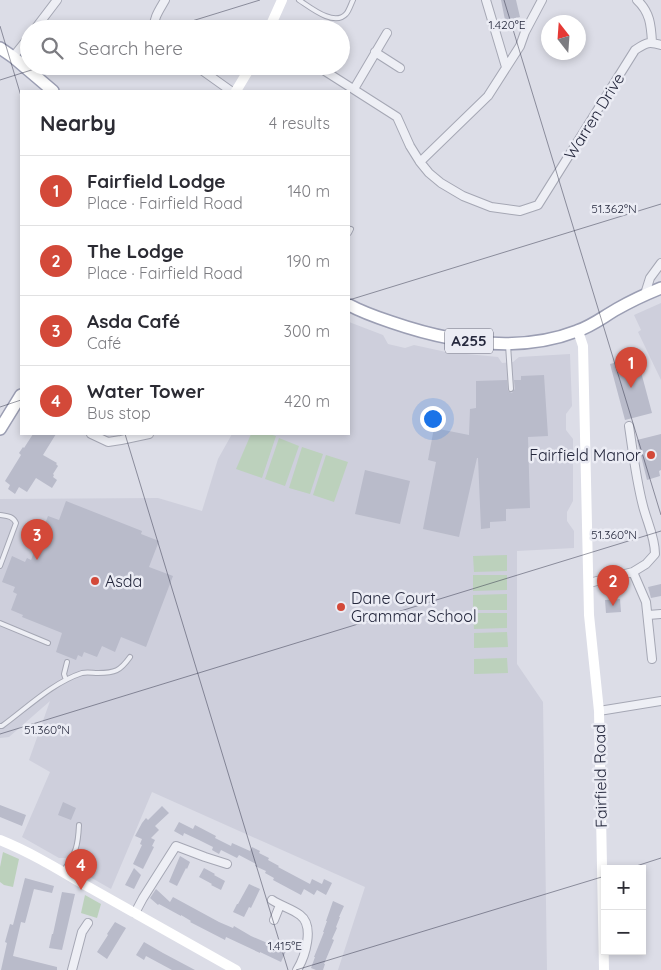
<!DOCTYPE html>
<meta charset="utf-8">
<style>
body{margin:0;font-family:Quicksand,sans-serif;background:#f7f7f7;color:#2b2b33}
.controls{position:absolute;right:15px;bottom:15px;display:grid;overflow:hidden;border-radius:0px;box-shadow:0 2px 8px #0003}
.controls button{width:45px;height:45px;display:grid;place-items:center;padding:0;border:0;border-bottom:1px solid #e1e1e2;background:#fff;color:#2b2b33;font:25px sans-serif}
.compass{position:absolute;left:541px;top:15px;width:45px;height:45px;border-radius:50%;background:#fff;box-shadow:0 2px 8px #0003;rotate:343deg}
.you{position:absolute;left:432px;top:418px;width:18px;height:18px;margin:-12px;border:4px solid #fff;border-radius:50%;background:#1a73e8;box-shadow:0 0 0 8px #1a73e833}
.badge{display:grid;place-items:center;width:32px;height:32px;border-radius:50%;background:#d34939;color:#fff;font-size:16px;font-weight:700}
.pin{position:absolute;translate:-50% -41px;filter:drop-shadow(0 1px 2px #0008)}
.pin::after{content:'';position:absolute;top:26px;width:18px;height:15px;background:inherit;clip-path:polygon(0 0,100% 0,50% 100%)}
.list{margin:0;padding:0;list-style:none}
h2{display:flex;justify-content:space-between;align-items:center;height:65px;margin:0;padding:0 20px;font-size:21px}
h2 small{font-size:16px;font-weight:400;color:#7c7c81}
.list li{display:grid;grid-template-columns:32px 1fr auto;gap:15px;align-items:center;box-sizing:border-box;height:70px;padding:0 20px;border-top:1px solid #e1e1e2}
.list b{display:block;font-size:19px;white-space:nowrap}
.list p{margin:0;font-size:16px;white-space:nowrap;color:#7c7c81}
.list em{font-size:16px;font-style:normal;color:#7c7c81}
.icon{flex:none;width:28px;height:28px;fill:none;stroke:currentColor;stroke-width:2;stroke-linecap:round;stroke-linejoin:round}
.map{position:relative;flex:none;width:661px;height:970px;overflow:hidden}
.search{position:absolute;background:#fff;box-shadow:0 2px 8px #0003;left:20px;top:20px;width:330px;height:55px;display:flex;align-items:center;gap:12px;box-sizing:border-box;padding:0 18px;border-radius:28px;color:#7c7c81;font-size:19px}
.panel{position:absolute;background:#fff;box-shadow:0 2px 8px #0003;left:20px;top:90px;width:330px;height:345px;border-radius:0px}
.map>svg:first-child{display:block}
.built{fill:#cecfdc}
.green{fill:#bcd1bc}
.building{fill:#b9bbca}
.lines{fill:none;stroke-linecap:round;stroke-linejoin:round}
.lane-casing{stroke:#a5a7b4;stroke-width:6}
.street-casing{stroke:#a5a7b4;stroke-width:10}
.primary-casing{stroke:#9b9eb3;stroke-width:14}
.lane{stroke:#eeeff5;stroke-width:4}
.street{stroke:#eeeff5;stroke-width:8}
.secondary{stroke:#fff;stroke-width:10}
.primary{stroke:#fff;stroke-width:11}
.ticks{fill:none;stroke:#25283d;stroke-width:1;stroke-opacity:0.45}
.poi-dot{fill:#d34939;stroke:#ebecf4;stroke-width:2}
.labels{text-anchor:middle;stroke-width:5;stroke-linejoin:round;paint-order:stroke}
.shield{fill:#ebecf4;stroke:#606374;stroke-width:1}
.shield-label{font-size:15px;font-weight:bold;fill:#25283d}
.street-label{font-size:16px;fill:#25283d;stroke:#ebecf4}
.poi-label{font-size:16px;fill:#25283d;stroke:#ebecf4;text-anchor:start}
.ticks-label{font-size:12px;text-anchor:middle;fill:#25283d;stroke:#ebecf4;stroke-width:5;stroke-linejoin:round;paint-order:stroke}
</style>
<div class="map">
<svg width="661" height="970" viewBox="0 0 661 970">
<rect width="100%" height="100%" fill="#dcdde7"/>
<path class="built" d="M 661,303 L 661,380 L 638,332 L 641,330 L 634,315 Z
M 349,322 L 383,335 L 388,344 L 405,348 L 414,345 L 446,352 L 498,357 L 502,363 L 513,362 L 519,357 L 570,354 L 572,406 L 566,414 L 566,430 L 573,439 L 573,501 L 567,512 L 567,521 L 574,531 L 574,548 L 517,551 L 517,664 L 543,702 L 547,970 L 338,970 L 365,887 L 152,792 L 111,889 L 76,869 L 75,861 L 69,858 L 59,858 L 22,837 L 50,772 L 29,760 L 50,701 L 9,737 L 0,738 L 0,499 L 158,498 L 202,511 L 218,459 L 232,434 L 349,434 Z"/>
<path class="green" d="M 251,434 L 269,434 L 276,436 L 262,478 L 236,469 Z
M 279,438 L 299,446 L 285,486 L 265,479 Z
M 302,447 L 323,454 L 310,494 L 289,488 Z
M 326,455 L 348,462 L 334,502 L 313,495 Z
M 507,555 L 507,571 L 474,572 L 473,556 Z
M 473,575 L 507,575 L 507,590 L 473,591 Z
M 507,594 L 507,610 L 473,610 L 473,595 Z
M 473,613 L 507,613 L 507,628 L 474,629 Z
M 507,632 L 508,647 L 474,648 L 474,633 Z
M 507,658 L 508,673 L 474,674 L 474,659 Z
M 3,852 L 19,859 L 13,887 L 4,885 L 0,882 L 0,867 Z
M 85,895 L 101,904 L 97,918 L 81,913 Z"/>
<path class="building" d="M 501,0 L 516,0 L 520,17 L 505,20 Z
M 637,357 L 652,413 L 625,420 L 610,364 Z
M 544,375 L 548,436 L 528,437 L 530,508 L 506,509 L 506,521 L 490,522 L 490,528 L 481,529 L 478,458 L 477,458 L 459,537 L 423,529 L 436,462 L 428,460 L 434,428 L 469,435 L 470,409 L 476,408 L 476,381 L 507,380 L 508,391 L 512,393 L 515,389 L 514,380 L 521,380 L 521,376 Z
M 33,434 L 56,434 L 43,455 L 57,463 L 56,464 L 58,466 L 53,474 L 54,475 L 53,477 L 57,480 L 52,488 L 36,478 L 27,492 L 19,487 L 15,494 L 8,489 L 10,485 L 5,481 L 21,455 L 19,453 L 23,447 L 24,448 Z
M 661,434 L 661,470 L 659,471 L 660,476 L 647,480 L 637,440 Z
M 365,470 L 410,481 L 400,524 L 355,514 Z
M 66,501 L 142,531 L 141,534 L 159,541 L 149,567 L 173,576 L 146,647 L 121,637 L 115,652 L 102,646 L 97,657 L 84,652 L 82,657 L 78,655 L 76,660 L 56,652 L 62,633 L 22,617 L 23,615 L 11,610 L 17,594 L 13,592 L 15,587 L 2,582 L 12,556 L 25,562 L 27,558 L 31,560 L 48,516 L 59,520 Z
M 661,584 L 661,596 L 651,598 L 648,587 Z
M 620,599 L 621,612 L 606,613 L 605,600 Z
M 63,802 L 76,808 L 71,820 L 58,815 Z
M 0,805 L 26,815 L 22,826 L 0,817 Z
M 162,806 L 169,813 L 155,826 L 159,830 L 151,838 L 155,840 L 152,846 L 154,847 L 143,869 L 133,864 L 142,845 L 140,844 L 142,839 L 135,836 L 142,823 L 146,818 L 148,820 Z
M 179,822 L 193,829 L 195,825 L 216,836 L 215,838 L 231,846 L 232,843 L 250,851 L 252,847 L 260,851 L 259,853 L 269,858 L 268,860 L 279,866 L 278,867 L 310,884 L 312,879 L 322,884 L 324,879 L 332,883 L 326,895 L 317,890 L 314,895 L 304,889 L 301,895 L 273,880 L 274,878 L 265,873 L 266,871 L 255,866 L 256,864 L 239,855 L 237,858 L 221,850 L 219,854 L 212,850 L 213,847 L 199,840 L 184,833 L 183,836 L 174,831 Z
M 180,856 L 190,862 L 187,869 L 186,868 L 177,886 L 169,882 Z
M 134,868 L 141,875 L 134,889 L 125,885 Z
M 204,868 L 215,874 L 214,875 L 225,881 L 221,890 L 211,885 L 212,884 L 199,877 Z
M 25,878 L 54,886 L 52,893 L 34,889 L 25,923 L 21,922 L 13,956 L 57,967 L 57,970 L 1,970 L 7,943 L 5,942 L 10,924 L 13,925 Z
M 249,884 L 260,889 L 251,908 L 249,907 L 244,917 L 233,912 L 237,904 L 238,904 Z
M 156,889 L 170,902 L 173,897 L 219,922 L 233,928 L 234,926 L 251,936 L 286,951 L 281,962 L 260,952 L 260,953 L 226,937 L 225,940 L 190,922 L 191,921 L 181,915 L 181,916 L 159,904 L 158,905 L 150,898 Z
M 62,892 L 75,894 L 62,950 L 49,948 L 52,934 L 53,934 Z
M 333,901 L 344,906 L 339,917 L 340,917 L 336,927 L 337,928 L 332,939 L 334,940 L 324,964 L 325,964 L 323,970 L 316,970 L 311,968 L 315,957 L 314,957 L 324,932 L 323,932 L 327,921 L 326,921 Z
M 115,922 L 126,928 L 107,959 L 97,952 L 108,935 L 107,934 Z
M 144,942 L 163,953 L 195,970 L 172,970 L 146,956 L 144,960 L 136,955 Z"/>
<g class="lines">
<defs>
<path id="lane" d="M 299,0 C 310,7 334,27 346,14 C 349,11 351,4 353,0
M 349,233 L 351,229
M 508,345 L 511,389
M 0,515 C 7,516 13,516 16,523 L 0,566
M 0,623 L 48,643
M 66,680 L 64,674 L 67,662
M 0,726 L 2,726 C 28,707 52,683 82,673 C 87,672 93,673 98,673 C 115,673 120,671 130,657
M 64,870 C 76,853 78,846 79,825"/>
<path id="street" d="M 486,0 L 506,67
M 637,0 C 650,12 651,25 652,42
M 35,29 L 57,0
M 154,29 C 153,18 160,9 165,0
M 375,52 L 400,68
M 13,57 L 29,37
M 196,66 L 231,91
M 317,66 L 397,117 L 410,146 L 420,162 L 429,173 L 441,183 L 463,196 L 491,207 L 520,211 L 538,205 L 635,50 C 646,43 648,41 661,45
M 354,89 L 387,33
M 420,162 L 488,96 L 520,46 L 525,32 L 542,0
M 645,294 L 650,278 L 661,263
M 91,434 L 108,442 L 121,440 L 149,434
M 633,572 L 646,602 L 652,659
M 589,583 L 633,572 L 646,564 L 655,554 C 655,537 647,522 643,506 C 636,479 633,453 629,426
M 648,615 L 661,614
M 599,711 L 661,701
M 272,900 C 281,906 292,909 300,915 C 315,926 305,957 297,970
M 135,913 L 143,898 L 176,846 L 205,857 L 227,864
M 274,920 L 280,905
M 72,970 L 82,932 L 88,923"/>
<path id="primary" d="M 0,48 L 13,57 L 53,91
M 349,305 C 362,312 376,317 391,322 C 449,342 518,354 577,331 C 592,326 603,317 617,309 C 631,301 646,294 661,288
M 0,429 L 21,395"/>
</defs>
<use href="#lane" class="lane-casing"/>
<use href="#street" class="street-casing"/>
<use href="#primary" class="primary-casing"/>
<use href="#lane" class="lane"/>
<use href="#street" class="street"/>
<path class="secondary" d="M 269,29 L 282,0
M 236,91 L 251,66
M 578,331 L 583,346 L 589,615 L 599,711 L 604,970
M 0,840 C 30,852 58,869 85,885 L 236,970"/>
<use href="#primary" class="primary"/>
</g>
<path class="ticks" d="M 504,0 L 661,515M 0,26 L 21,96M 166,29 L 260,0M 0,80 L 44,66M 349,300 L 661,204M 0,407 L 21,400M 125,434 L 288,970M 0,734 L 661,531M 627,869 L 661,858M 296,970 L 605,876"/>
<g class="poi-dot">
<circle cx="651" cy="455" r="5"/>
<circle cx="95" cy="581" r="5"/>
<circle cx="341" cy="607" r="5"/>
</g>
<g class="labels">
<rect class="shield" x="445" y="328.5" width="48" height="25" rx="4"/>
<g class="shield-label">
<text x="469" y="346">A255</text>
</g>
<g class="street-label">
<text transform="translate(594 116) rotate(-58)" y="6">Warren Drive</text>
<text transform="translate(600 776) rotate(-91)" y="6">Fairfield Road</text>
</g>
<g class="poi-label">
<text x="641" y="461" text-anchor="end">Fairfield Manor</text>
<text x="105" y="587">Asda</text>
<text x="351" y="604">Dane Court<tspan x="351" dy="18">Grammar School</tspan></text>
</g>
</g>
<g class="ticks-label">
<text x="507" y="29">1.420°E</text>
<text x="614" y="213">51.362°N</text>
<text x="614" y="539">51.360°N</text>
<text x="47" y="734">51.360°N</text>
<text x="285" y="950">1.415°E</text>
</g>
</svg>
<div class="controls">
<button>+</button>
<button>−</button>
</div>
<svg class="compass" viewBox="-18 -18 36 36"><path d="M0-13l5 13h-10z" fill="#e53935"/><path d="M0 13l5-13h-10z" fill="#7c7c81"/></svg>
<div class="you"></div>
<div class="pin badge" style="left:631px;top:388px">1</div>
<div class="pin badge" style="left:613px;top:606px">2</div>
<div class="pin badge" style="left:37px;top:560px">3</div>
<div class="pin badge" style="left:81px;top:890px">4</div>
<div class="search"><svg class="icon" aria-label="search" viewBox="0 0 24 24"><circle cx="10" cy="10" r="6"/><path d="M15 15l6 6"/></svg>Search here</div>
<section class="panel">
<h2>Nearby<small>4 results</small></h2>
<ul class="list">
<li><span class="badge">1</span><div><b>Fairfield Lodge</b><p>Place · Fairfield Road</p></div><em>140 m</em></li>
<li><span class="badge">2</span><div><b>The Lodge</b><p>Place · Fairfield Road</p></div><em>190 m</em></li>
<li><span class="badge">3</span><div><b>Asda Café</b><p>Café</p></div><em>300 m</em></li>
<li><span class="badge">4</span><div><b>Water Tower</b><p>Bus stop</p></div><em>420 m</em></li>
</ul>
</section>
</div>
